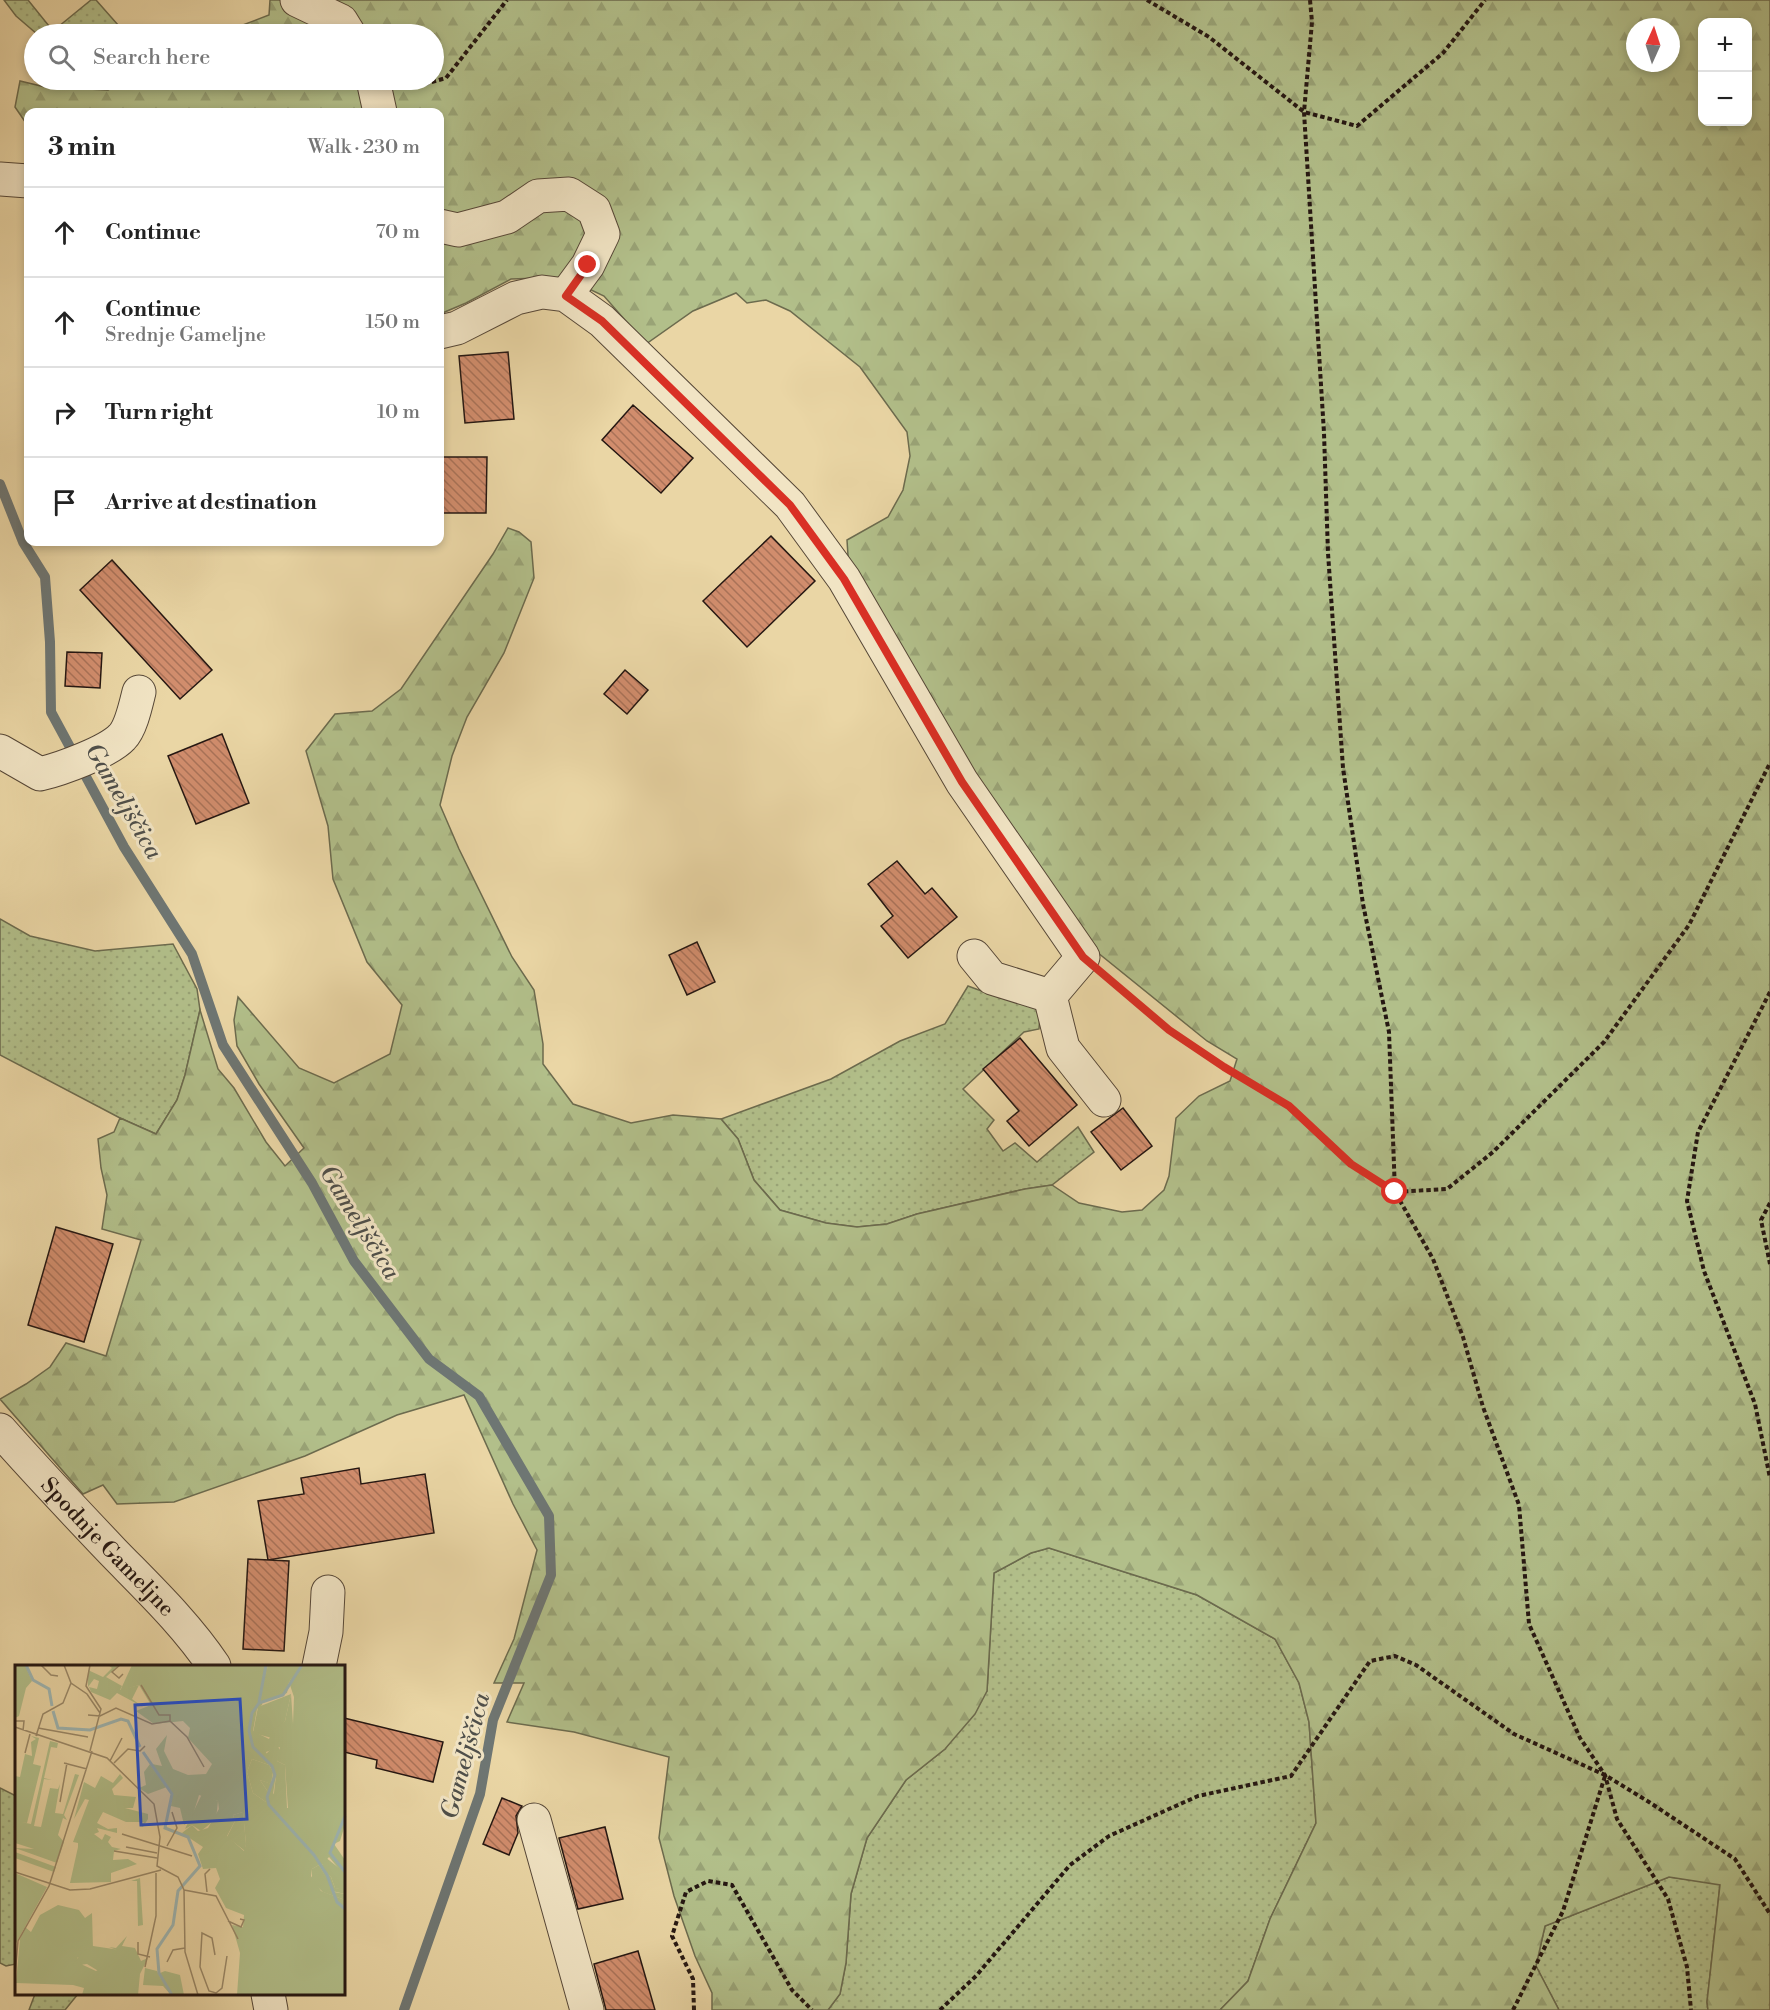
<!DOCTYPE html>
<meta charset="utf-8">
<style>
body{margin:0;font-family:"Libre Bodoni",serif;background:#f2f2f2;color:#222}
.controls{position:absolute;right:18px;top:18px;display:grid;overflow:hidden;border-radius:12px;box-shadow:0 3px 9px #0003}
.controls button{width:54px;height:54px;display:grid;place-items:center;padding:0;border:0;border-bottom:2px solid #e0e0e0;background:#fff;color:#222;font:30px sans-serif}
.compass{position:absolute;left:1626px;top:18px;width:54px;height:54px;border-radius:50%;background:#fff;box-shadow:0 3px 9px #0003;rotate:3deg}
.stop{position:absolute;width:18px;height:18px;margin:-14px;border:4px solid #d93025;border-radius:50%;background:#fff}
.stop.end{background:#d93025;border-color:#fff;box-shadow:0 2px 6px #0008}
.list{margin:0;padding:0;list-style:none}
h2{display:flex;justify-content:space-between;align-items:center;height:78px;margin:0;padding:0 24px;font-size:26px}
h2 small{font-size:20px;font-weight:400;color:#767676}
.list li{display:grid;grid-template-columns:39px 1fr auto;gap:18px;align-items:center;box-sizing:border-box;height:90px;padding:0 24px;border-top:2px solid #e0e0e0}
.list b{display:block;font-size:22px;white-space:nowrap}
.list p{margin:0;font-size:20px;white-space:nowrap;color:#767676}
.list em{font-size:20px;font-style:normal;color:#767676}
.icon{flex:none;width:33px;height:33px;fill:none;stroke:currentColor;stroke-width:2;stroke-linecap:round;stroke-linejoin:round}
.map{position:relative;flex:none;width:1770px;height:2010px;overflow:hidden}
.search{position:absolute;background:#fff;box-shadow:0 3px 9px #0003;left:24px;top:24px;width:420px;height:66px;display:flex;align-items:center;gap:15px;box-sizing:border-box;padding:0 21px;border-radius:33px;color:#767676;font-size:22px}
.panel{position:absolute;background:#fff;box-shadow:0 3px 9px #0003;left:24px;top:108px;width:420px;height:438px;border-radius:12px}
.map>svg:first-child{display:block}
.green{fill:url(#green-dots);stroke:#6c6b4e;stroke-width:1.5}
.forest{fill:url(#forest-firs);stroke:#6c6b4e;stroke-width:1.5;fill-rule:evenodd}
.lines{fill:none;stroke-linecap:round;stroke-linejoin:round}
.stream{stroke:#6e7673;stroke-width:10}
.building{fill:url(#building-back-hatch);stroke:#251712;stroke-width:1.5}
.minor-casing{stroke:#564737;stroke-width:35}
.path{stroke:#251712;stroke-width:4;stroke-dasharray:4.5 3;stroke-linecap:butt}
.minor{stroke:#f1e4c4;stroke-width:33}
.route{stroke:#d93025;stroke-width:8}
.labels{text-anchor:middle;stroke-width:6;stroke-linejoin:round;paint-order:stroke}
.street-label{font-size:22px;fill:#251712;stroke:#f1e4c4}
.water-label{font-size:24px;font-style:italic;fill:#4f4f4a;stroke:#f1e4c4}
.inset-river{fill:none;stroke:#9eb6b3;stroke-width:3}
.inset-road{fill:none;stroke:#9b8a6a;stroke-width:1.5}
.view{fill:#1d4ed8;fill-opacity:0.15;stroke:#1d4ed8;stroke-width:3}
.inset-edge{fill:none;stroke:#251712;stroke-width:3}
</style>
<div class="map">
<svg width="1770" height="2010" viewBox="0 0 1770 2010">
<defs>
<pattern id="green-dots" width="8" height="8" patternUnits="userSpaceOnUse" patternTransform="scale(1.5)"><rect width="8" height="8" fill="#b2bf8a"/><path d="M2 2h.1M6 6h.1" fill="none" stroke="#99a376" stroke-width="1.8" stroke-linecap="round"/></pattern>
<pattern id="forest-firs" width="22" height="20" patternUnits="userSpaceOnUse" patternTransform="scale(1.5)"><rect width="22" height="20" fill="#b2bf8a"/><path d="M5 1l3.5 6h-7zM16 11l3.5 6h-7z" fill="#99a376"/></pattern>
<pattern id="building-back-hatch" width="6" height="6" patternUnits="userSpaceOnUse" patternTransform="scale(1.5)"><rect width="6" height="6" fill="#d18d6d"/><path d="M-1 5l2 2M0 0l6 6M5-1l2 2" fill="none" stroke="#a97258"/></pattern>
</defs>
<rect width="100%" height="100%" fill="#ead6a5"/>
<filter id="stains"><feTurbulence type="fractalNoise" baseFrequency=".00333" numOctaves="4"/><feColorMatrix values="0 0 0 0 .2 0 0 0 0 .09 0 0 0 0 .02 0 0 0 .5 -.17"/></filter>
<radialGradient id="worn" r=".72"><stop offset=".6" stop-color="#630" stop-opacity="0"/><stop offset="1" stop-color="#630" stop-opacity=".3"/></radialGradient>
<path class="green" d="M 4,0 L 28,0 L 53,31 L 91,0 L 96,0 L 126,34 L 37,34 L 16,16 Z
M 0,919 L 30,936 L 95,951 L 173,944 L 197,989 L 200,1010 L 185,1075 L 177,1100 L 156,1134 L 120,1118 L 0,1055 Z
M 968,986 L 984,992 L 994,988 L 1041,1002 L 1039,1029 L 1024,1032 L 963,1089 L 994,1120 L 987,1129 L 1003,1151 L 1015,1143 L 1037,1162 L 1078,1127 L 1094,1152 L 1052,1185 L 1025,1189 L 917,1214 L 887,1224 L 857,1227 L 826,1223 L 780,1210 L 754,1180 L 738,1139 L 721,1119 L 831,1079 L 900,1041 L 945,1024 Z
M 1049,1548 L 1197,1595 L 1275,1639 L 1299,1683 L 1309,1722 L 1316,1823 L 1270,1919 L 1248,1981 L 1220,2010 L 828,2010 L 840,1994 L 846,1963 L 851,1894 L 867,1838 L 906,1780 L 945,1749 L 987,1691 L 994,1573 L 1031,1553 Z
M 0,1788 L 16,1796 L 16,1964 L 6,1966 L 0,1963 Z
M 1669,1877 L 1720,1884 L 1707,2002 L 1708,2010 L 1559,2010 L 1536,1966 L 1545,1926 Z
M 35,1994 L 78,1994 L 65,2010 L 29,2010 Z"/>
<path class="forest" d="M 270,0 L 1770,0 L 1770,2010 L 1708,2010 L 1707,2002 L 1720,1885 L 1669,1877 L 1545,1926 L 1536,1966 L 1559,2010 L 1220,2010 L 1248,1981 L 1270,1919 L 1316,1823 L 1309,1722 L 1299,1683 L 1275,1639 L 1197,1595 L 1049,1548 L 1031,1553 L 994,1573 L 987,1691 L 975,1714 L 945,1749 L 906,1780 L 867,1838 L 851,1894 L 846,1963 L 840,1994 L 828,2010 L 712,2010 L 712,1993 L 695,1956 L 674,1896 L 659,1838 L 669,1757 L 574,1732 L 507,1722 L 524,1683 L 494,1683 L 514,1639 L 537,1550 L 513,1504 L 464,1395 L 397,1415 L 305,1456 L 174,1502 L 117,1504 L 103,1485 L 83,1494 L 0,1399 L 26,1384 L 50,1367 L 66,1343 L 106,1356 L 141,1240 L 102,1229 L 107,1195 L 101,1168 L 98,1139 L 114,1132 L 120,1118 L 156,1134 L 177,1100 L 185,1075 L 200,1010 L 218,1069 L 234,1088 L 266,1142 L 285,1166 L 304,1148 L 259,1084 L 237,1046 L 234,1020 L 238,997 L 299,1068 L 334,1083 L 390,1054 L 402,1005 L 367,962 L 333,879 L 328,826 L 306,751 L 335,714 L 372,711 L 401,689 L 493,554 L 508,528 L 519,532 L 531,542 L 534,578 L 504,653 L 467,717 L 452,756 L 440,805 L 459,849 L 512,957 L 534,990 L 543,1044 L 543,1064 L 573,1104 L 631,1123 L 673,1115 L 721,1119 L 738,1139 L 754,1180 L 780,1210 L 826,1223 L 857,1227 L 887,1224 L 917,1214 L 1025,1189 L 1052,1185 L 1079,1203 L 1122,1212 L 1142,1210 L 1164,1190 L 1169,1176 L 1176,1118 L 1199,1096 L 1230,1081 L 1237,1059 L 1207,1041 L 1092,948 L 985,794 L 849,571 L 847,540 L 888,517 L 903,490 L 910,456 L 907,432 L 860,367 L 790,311 L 766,300 L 747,303 L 736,293 L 693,311 L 646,344 L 604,296 L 585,287 L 541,278 L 511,279 L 466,303 L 440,314 L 440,112 L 28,112 L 28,126 L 15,107 L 20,81 L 45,87 L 108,90 L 126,80 L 434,80 L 434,34 L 219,34 L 269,15 ZM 1702,22 L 1748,22 L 1748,122 L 1702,122 ZM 1635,27 L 1671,27 L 1671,63 L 1635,63 Z"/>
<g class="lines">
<path class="stream" d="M 0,484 L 23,542 L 45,577 L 50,642 L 51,712 L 124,847 L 192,954 L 223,1045 L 312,1183 L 354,1261 L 429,1359 L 479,1396 L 549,1516 L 551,1575 L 493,1720 L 480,1794 L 404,2010"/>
</g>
<path class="building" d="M 508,352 L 514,419 L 465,423 L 459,356 Z
M 633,405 L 693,458 L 661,493 L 602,440 Z
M 440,457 L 487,457 L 486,513 L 440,513 Z
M 771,536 L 815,581 L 747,647 L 703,601 Z
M 112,560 L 212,670 L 180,699 L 80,590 Z
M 67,652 L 102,653 L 100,688 L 65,686 Z
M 625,670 L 648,690 L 627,714 L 604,694 Z
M 222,734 L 249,803 L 196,824 L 168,756 Z
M 897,861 L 925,894 L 932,888 L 957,917 L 908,958 L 881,926 L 893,916 L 868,884 Z
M 697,942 L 715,982 L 687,995 L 669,955 Z
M 1020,1038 L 1077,1105 L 1029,1146 L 1007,1121 L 1019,1111 L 983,1069 Z
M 1123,1108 L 1152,1146 L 1121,1170 L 1091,1132 Z
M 56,1227 L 113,1244 L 84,1342 L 28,1325 Z
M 359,1468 L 361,1484 L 425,1474 L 434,1533 L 268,1560 L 258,1501 L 304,1494 L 301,1478 Z
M 248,1559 L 289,1561 L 284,1651 L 243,1649 Z
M 344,1718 L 443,1742 L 433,1782 L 376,1768 L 377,1760 L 344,1752 Z
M 502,1798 L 522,1806 L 516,1816 L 518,1833 L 509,1855 L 483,1844 Z
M 605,1827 L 623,1899 L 578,1909 L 559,1838 Z
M 638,1951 L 655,2010 L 606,2010 L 594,1964 Z"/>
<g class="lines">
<defs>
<g id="minor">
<path d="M 297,0 L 341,21 L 349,34"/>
<path d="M 373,80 L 380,112"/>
<path d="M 0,179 L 28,181"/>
<path d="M 440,226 L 458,230 L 507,217 L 538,196 L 569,194 L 594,210 L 603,234 L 588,265 L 566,295"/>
<path d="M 440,332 L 457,328 L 516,298 L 542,292 L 566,295 L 602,321 L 790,505 L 844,579 L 962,782 L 1083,957 L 1050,996 L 1063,1048 L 1104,1100"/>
<path d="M 0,751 L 40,774 C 61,769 108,752 122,737 C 131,728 136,704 139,692"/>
<path d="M 974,956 L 992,978 L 1050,996"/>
<path id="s1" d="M 0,1430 C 37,1472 75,1512 113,1552 C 148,1588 186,1624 214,1666"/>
<path d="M 319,1666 L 326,1632 L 328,1592"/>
<path d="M 534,1820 L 587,2010"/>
<path d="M 268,1994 L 271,2010"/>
</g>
</defs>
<use href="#minor" class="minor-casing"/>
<path class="path" d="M 1147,0 L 1209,37 L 1304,112 L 1357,126 L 1443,53 L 1485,0
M 1310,0 L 1312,22 L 1304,112 L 1324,433 L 1328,553 L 1343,768 L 1363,904 L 1389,1032 L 1395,1192 L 1433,1259 L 1463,1337 L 1483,1407 L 1519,1505 L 1529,1624 L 1580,1738 L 1605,1775 L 1617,1819 L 1668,1899 L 1687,1967 L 1691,2010
M 410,82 L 421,85 L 446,78 L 507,0
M 1108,979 L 1169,1030 L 1224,1067 L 1289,1106 L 1351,1164 L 1395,1192 L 1447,1189 L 1493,1152 L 1604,1042 L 1689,925 L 1770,763
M 1770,992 L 1698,1132 L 1687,1201 L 1704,1271 L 1755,1404 L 1770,1478
M 1770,1203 L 1761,1220 L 1770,1264
M 694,2010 L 693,1979 L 672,1936 L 686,1892 L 708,1881 L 732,1885 L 792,1990 L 812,2010
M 940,2010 L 976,1976 L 1070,1865 L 1109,1836 L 1198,1796 L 1291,1776 L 1370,1661 L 1395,1656 L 1416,1665 L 1514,1734 L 1605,1775 L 1649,1802 L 1735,1859 L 1770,1914
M 1513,2010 L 1563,1911 L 1605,1776"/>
<use href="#minor" class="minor"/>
</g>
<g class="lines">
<path class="route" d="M 588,265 L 566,296 L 602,321 L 790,505 L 844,579 L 962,782 L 1083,957 L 1169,1030 L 1224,1067 L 1289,1106 L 1351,1164 L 1395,1192"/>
</g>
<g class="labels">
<g class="street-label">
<text dy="8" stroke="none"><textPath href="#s1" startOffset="159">Spodnje Gameljne</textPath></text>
</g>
<g class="water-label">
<text transform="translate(124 801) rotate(60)" y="8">Gameljščica</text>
<text transform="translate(360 1222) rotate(58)" y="8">Gameljščica</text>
<text transform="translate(465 1756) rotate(-75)" y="8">Gameljščica</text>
</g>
</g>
<g transform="translate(15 1665)">
<rect width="330" height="330" fill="#ead6a5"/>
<path d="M 0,0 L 10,0 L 17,16 L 11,23 L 4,51 L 0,53 ZM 93,0 L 104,0 L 91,12 L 107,21 L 105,25 L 124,20 L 117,34 L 128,42 L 102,28 L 95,35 L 76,27 L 74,22 L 82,24 L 84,16 L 79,14 L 73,22 L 73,5 L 88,12 L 97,3 ZM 253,0 L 286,0 L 274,17 L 272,28 L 245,38 ZM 276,29 L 270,56 L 257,73 L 238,68 L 243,42 ZM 16,71 L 24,73 L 18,99 L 26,101 L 12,158 L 6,157 L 16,159 L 35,76 L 43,78 L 42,83 L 36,82 L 29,113 L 37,115 L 29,114 L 19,161 L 26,162 L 35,123 L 43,124 L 45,119 L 40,148 L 48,149 L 60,109 L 64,110 L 49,150 L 52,155 L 48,153 L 43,170 L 49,177 L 42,198 L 0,183 L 19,184 L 0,178 L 0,103 L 0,111 L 5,112 L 10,89 L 17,91 L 16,77 L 21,74 ZM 237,94 L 254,100 L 258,107 L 256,119 L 245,115 L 253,127 L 251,137 L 238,128 L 232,107 ZM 105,109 L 108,113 L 97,124 L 99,130 L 121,132 L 118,143 L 110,143 L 133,149 L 133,154 L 128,162 L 125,161 L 129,157 L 111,157 L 88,147 L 82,158 L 93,164 L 102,163 L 102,168 L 82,163 L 84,167 L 79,169 L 87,175 L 90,169 L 96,172 L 93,177 L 97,182 L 106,184 L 99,186 L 98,195 L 113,194 L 122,199 L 96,208 L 96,217 L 55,218 L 63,182 L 63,178 L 58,177 L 74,135 L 70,134 L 59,154 L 69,117 L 80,123 L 86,111 L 98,118 ZM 187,129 L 203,136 L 201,154 L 186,166 L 177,160 L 170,164 ZM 228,147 L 231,179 L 230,186 L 212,172 L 220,156 L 218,150 ZM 0,187 L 41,202 L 39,207 L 0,193 ZM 310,192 L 329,207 L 329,225 L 320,223 L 316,212 L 306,203 ZM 304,200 L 319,227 L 330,229 L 330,235 L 308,227 L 297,217 L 297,204 ZM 0,208 L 32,222 L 0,280 ZM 125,213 L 128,260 L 123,261 L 122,216 L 116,216 ZM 43,240 L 64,245 L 70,253 L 77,248 L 78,284 L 62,293 L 68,300 L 81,306 L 104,293 L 104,286 L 94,282 L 101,283 L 112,271 L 107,281 L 120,283 L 126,296 L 133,293 L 125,309 L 123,330 L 67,330 L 69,323 L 58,320 L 1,318 L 5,274 L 10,262 L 16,267 L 25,250 ZM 130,303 L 142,306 L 146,314 L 145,308 L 150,306 L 165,310 L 169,330 L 156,330 L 148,321 L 128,320 Z" fill="#b2bf8a"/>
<path d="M 117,0 L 253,0 L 247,40 L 242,44 L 238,66 L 254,74 L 258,65 L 270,56 L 276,29 L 278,59 L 279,32 L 274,17 L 283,1 L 330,0 L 330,160 L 325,176 L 319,179 L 330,195 L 330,211 L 314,192 L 306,201 L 316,212 L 320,223 L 330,224 L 330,229 L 317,226 L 304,200 L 297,204 L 296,211 L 306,226 L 330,235 L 330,330 L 222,330 L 225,288 L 217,260 L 228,262 L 229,250 L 211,243 L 200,223 L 205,214 L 201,203 L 188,204 L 183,189 L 188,182 L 167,168 L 177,160 L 183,166 L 193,163 L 204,144 L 203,136 L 184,130 L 176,156 L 169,160 L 165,143 L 156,141 L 157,131 L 152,122 L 133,129 L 124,123 L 131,120 L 129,107 L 135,99 L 141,108 L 137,99 L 147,101 L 141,84 L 152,70 L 149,86 L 158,104 L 173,110 L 191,109 L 197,99 L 173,73 L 175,63 L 168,56 L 139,59 L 121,46 L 136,40 L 124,20 L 105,26 ZM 265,82 L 262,96 L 270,100 L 273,143 L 268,143 L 258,129 L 261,109 L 251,87 ZM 237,94 L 254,100 L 258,107 L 257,119 L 245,115 L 253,127 L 249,129 L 251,137 L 238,128 L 232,107 ZM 228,147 L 231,179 L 229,186 L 212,171 L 220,156 L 218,150 ZM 78,281 L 105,285 L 105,294 L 85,307 L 72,299 L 57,301 L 67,287 Z" fill="#b2bf8a" fill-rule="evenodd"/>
<path d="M 261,79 L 267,88 L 262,96 L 270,100 L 272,143 L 260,143 L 254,134 L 259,128 L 261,110 L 251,89 Z" fill="#b2bf8a"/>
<path class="inset-river" d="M 11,0 L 18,15 L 34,24 L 37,41M 287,0 L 268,30 L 244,38 L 237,48 L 234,66 L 238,82 L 257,101 L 260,110 L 252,132 L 254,140 L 299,190 L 312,210 L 322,237 L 330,244M 244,37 L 251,0M 38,46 L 43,63 L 75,65 L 106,54 L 113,56 L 125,82M 128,87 L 157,129 L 150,163 L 173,172 L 185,201 L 163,226 L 158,260 L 142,284 L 144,308 L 157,330M 330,151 L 315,188 L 330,207"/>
<path class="inset-road" d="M 26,0 L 36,10 L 43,11M 49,0 L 56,18 L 72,29 L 85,48M 75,0 L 71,21 L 86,44 L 75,86M 105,0 L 97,7 L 104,13 L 108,9M 126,20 L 144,50 L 155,50 L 155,56M 73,50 L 85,51 L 101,43 L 137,59 L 155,56 L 172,72 L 189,102M 0,56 L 9,56 L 8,66M 0,62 L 92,93 L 139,139 L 145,172 L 142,201 L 163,212 L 169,225 L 170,287 L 183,330M 23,63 L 73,72M 21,71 L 28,49 L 48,38 L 56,18M 10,88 L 15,69M 95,96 L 107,73M 49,98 L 72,104M 99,98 L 113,84 L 125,86 L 130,81M 45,137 L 52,98M 107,169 L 177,191M 152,181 L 162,163 L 157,147M 111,182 L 142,188M 99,186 L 142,193M 0,207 L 55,225 L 75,224 L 146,205M 169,225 L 201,231 L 223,274M 192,227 L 190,209 L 195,204M 213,256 L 226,262 L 229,255 L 225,254M 123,277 L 123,289 L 135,292M 200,290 L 197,273 L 187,268 L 185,302 L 194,326 L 201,328 L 207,323 L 212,291M 152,297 L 158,285 L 170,283M 130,302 L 141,251 L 141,208M 0,310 L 3,276 L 34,221 L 77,86"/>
<path class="view" d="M 225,34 L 232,154 L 126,160 L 120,40 Z"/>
<rect width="330" height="330" class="inset-edge"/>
</g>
<rect width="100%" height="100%" filter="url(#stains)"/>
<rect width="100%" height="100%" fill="url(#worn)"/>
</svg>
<div class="controls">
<button>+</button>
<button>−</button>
</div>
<svg class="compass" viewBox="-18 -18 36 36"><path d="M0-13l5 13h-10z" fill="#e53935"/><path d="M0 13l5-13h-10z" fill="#767676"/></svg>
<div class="stop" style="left:1395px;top:1192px"></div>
<div class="stop end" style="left:588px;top:265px"></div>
<div class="search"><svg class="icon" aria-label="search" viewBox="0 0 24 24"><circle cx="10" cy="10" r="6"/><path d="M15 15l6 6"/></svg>Search here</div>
<section class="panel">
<h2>3 min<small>Walk · 230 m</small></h2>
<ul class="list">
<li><svg class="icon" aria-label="ahead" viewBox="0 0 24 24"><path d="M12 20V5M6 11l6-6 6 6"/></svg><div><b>Continue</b></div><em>70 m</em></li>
<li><svg class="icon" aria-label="ahead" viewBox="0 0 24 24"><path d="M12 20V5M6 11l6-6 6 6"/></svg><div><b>Continue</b><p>Srednje Gameljne</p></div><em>150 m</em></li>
<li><svg class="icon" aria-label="right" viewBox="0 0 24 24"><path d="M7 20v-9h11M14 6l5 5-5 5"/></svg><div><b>Turn right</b></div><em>10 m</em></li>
<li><svg class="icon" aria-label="arrive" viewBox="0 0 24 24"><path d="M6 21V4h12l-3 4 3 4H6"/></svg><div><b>Arrive at destination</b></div></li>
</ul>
</section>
</div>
